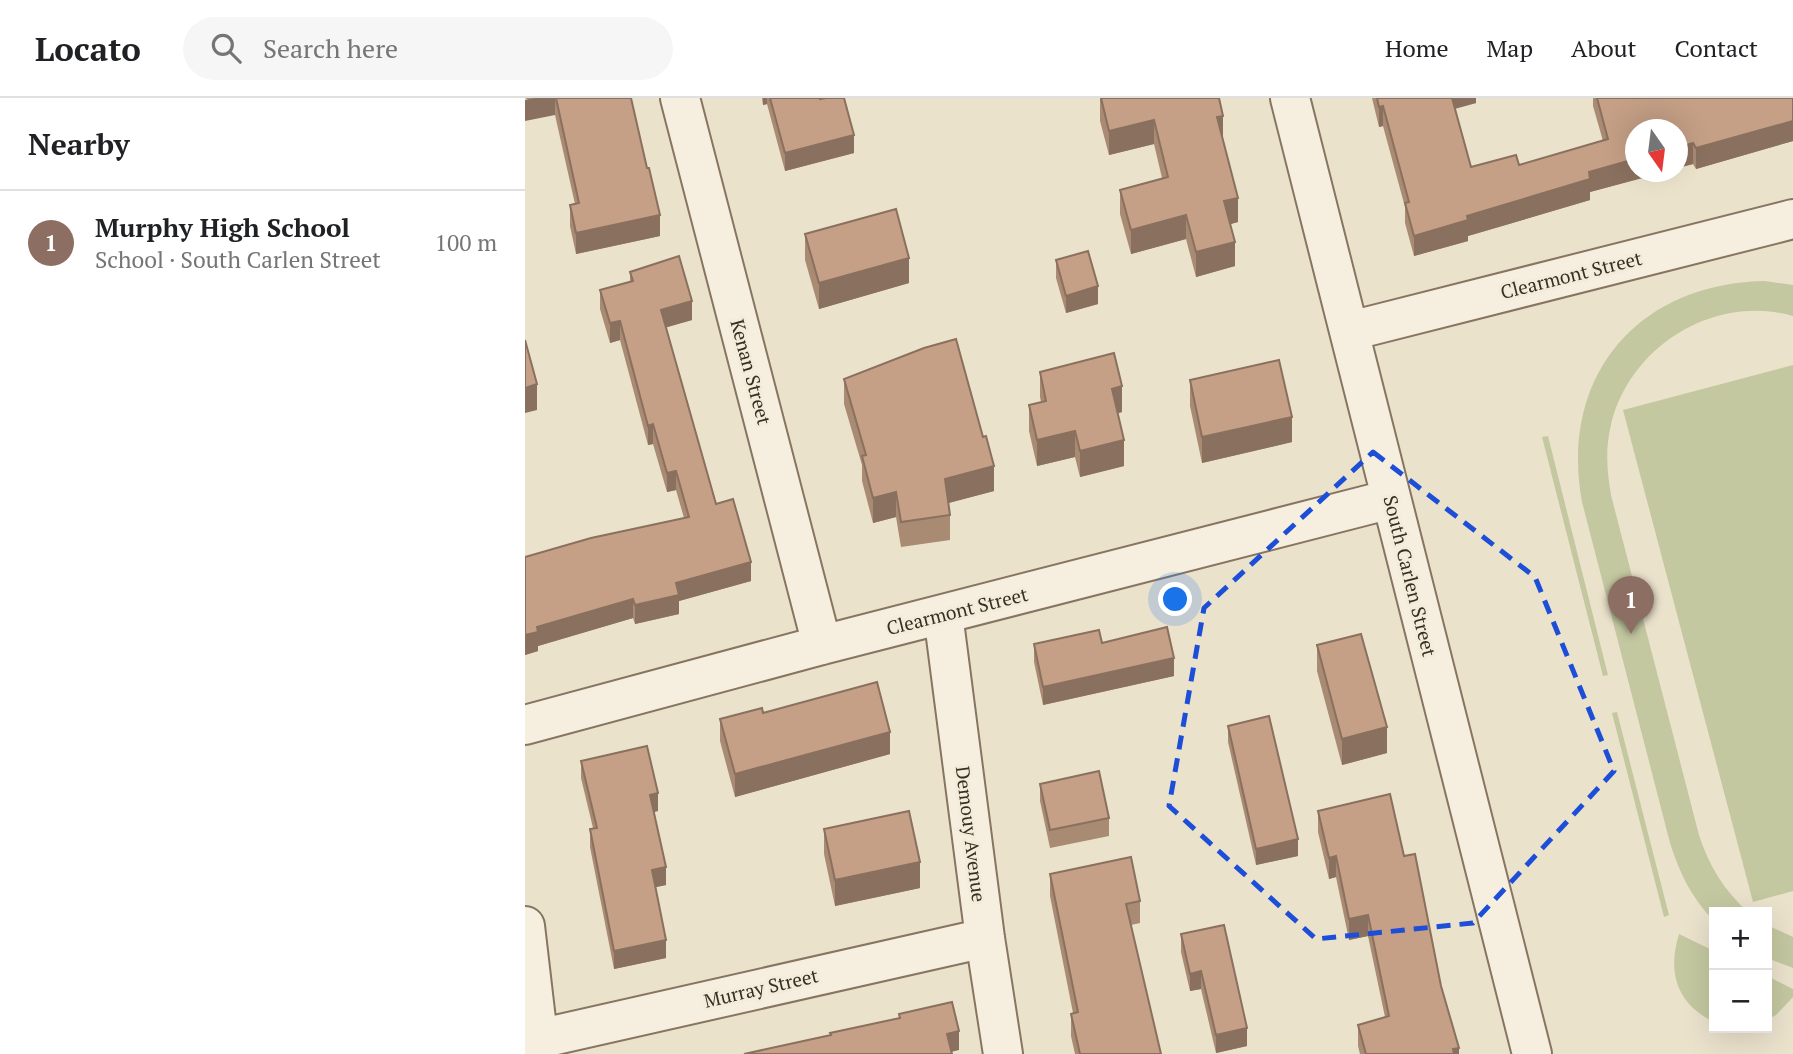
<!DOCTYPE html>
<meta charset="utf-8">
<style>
body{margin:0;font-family:"PT Serif",serif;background:#f6f6f6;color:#202124}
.controls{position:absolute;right:21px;bottom:21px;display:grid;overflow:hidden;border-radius:0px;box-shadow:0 7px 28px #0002}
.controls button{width:63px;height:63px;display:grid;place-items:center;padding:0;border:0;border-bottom:2px solid #e0e0e0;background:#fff;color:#202124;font:35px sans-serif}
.compass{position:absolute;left:1100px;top:21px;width:63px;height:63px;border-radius:50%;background:#fff;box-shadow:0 7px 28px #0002;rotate:166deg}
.you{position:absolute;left:651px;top:502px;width:24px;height:24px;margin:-18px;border:5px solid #fff;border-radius:50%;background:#1a73e8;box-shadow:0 0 0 10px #1a73e833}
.badge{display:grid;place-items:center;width:46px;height:46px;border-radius:50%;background:#ea580c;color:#fff;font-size:23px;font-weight:700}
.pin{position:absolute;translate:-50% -58px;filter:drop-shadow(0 2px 4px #0008)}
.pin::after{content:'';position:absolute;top:37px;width:24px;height:21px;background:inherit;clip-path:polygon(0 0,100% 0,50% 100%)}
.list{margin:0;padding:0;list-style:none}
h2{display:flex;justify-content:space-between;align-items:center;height:91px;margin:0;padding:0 28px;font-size:30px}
h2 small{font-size:23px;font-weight:400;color:#757577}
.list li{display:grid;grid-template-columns:46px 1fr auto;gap:21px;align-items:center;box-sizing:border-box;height:105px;padding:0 28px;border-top:2px solid #e0e0e0}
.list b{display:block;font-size:26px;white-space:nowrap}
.list p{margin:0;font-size:23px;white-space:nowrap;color:#757577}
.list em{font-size:23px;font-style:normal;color:#757577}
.icon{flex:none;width:38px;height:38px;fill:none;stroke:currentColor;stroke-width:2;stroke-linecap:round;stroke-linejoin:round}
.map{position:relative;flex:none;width:1268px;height:956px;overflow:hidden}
header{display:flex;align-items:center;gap:42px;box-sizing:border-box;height:98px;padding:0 35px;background:#fff;border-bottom:2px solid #e0e0e0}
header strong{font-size:33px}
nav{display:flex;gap:38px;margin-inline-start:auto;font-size:24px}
.search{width:490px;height:63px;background:#f6f6f6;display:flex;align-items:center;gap:18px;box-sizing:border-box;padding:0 24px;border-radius:38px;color:#757577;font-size:26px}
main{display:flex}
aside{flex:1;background:#fff}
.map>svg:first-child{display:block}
.green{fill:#c4c8a1}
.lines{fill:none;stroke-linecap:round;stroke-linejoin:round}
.minor-casing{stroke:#877561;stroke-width:42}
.minor{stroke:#f6efdf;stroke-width:38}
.wall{fill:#a98a73}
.shaded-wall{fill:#8a705e}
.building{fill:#c5a086;stroke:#8a705e;stroke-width:2}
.marked{fill:none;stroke:#1d4ed8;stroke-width:5;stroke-dasharray:14 9;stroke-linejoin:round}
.labels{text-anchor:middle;stroke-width:6;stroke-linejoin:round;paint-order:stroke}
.street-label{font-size:19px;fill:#392e23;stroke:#f3ecdb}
</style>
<header>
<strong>Locato</strong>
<div class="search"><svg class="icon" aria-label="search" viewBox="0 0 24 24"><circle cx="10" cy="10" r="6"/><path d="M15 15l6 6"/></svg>Search here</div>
<nav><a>Home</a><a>Map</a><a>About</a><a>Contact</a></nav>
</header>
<main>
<aside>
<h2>Nearby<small></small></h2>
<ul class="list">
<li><span class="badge" style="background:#8d6e63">1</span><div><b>Murphy High School</b><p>School · South Carlen Street</p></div><em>100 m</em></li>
</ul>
</aside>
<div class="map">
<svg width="1268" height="956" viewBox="0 0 1268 956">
<rect width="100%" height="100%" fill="#ebe2cc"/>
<path class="green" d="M 1240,183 L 1268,187 L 1268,218 C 1189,195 1104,249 1086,327 C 1080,351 1082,373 1086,397 L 1174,737 C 1184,768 1199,792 1223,814 L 1189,814 L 1189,823 C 1167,801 1154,774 1145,745 L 1057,404 C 1034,278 1113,185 1240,183 Z
M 1268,267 L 1268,793 L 1228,804 L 1098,312 Z
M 1023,338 L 1083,577 L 1078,578 L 1017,339 Z
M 1092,614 L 1144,817 L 1139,819 L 1087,615 Z
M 1242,827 L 1268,839 L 1268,870 L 1242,860 Z
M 1154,836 L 1189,853 L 1189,924 C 1152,906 1142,875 1154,836 Z
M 1242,878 L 1268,891 L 1268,899 L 1251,917 L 1242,922 Z"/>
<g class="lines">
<defs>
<path id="minor" d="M 155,0 L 297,547
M 765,0 L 1007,956
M 825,233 L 1268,121
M 418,516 L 460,840 L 478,956
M 0,627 L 297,547 L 866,401
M 0,828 L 15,956
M 13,941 L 460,840"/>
</defs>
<use href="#minor" class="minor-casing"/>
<use href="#minor" class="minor"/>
</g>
<path class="wall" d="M 0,0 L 106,0 L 135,138 L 51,156 L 45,128 L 45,107 L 50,106 L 30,17 Z
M 237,0 L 295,0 L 329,55 L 260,73 L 242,6 L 238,7 Z
M 575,0 L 698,42 L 713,124 L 705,126 L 710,168 L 671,179 L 661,141 L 606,156 L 595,116 L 595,92 L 637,80 L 629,46 L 584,57 L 575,23 Z
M 847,0 L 951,0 L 951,5 L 930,11 L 946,69 L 994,67 L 1078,43 L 1068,8 L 1068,0 L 1268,0 L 1268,43 L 1171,71 L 1168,66 L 1065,94 L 1065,102 L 943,138 L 943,143 L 889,158 L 880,125 L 880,109 L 858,28 L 854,29 Z
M 280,136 L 384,185 L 294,211 L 280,162 Z
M 531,162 L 573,206 L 541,215 L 531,180 Z
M 105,174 L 167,222 L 141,229 L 191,406 L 226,483 L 154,503 L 154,516 L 110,526 L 108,520 L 13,548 L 13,553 L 0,557 L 0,459 L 159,420 L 151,392 L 142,394 L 128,346 L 123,347 L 95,242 L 85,245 L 75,211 L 75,192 L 105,184 Z
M 515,274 L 597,314 L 593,315 L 599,368 L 555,379 L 550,359 L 512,368 L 504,333 L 504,307 L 516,304 L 515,299 Z
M 319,281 L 469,393 L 423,405 L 425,417 L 425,442 L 376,449 L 371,419 L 348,425 L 337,383 L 337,367 L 319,306 Z
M 665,282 L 767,344 L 677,365 L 665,308 Z
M 577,545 L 649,578 L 518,607 L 509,564 L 509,546 Z
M 792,547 L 862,655 L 817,667 L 792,573 Z
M 238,615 L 365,656 L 210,699 L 195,643 L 195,621 Z
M 703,628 L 773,758 L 731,767 L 703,644 Z
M 56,663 L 133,713 L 128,714 L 141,787 L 130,789 L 141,860 L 89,871 L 65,749 L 65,731 L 68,730 L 56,680 Z
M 515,686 L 584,720 L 584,738 L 525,750 L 515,703 Z
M 793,713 L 879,758 L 916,888 L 934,956 L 835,956 L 833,948 L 833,927 L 860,919 L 843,838 L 824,842 L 811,779 L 804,781 L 793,734 Z
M 299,731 L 395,790 L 310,808 L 299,756 Z
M 525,776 L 615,803 L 615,825 L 606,827 L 636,956 L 550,956 L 546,938 L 546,916 L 548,915 L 525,798 Z
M 656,836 L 722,948 L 691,955 L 676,891 L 665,893 L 656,854 Z"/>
<path class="shaded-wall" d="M 11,0 L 30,0 L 30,17 L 0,23 L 0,2 Z
M 238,0 L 242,0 L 242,6 L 238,7 Z
M 924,0 L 951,0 L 951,5 L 924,12 Z
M 858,8 L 858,28 L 854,29 L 854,9 Z
M 698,18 L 698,42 L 692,19 Z
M 629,22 L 629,46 L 584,57 L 584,33 Z
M 1268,23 L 1268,43 L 1171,71 L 1171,50 Z
M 329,37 L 329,55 L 260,73 L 260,55 Z
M 1168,45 L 1168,66 L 1152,70 L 1152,50 Z
M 1110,61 L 1110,74 L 1140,74 L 1065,94 L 1065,102 L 943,138 L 943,143 L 889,158 L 889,138 L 1064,74 Z
M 713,100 L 713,124 L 699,128 L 699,103 Z
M 135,117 L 135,138 L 51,156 L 51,135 Z
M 661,117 L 661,141 L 606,156 L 606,132 Z
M 710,144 L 710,168 L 671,179 L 671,154 Z
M 384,160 L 384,185 L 294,211 L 294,185 Z
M 573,188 L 573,206 L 541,215 L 541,198 Z
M 167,203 L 167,222 L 136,231 L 136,212 Z
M 95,223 L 95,242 L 85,245 L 85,225 Z
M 12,286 L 12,312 L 0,315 L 0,290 Z
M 597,288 L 597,314 L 587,317 L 587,291 Z
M 767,319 L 767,344 L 677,365 L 677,339 Z
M 128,326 L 128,346 L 123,347 L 123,328 Z
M 550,333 L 550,359 L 512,368 L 512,342 Z
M 599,342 L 599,368 L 555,379 L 555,353 Z
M 469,368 L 469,393 L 420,406 L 420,381 Z
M 151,373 L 151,392 L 142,394 L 142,375 Z
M 371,394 L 371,419 L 348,425 L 348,400 Z
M 226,464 L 226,483 L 154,503 L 154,516 L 110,526 L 110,507 L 151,485 Z
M 108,501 L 108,520 L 13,548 L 13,553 L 0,557 L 0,537 L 12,529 Z
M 649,560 L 649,578 L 518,607 L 518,589 Z
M 862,629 L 862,655 L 817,667 L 817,641 Z
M 365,634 L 365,656 L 210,699 L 210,676 Z
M 133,695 L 133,713 L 125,715 L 125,697 Z
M 773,741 L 773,758 L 731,767 L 731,751 Z
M 811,758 L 811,779 L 804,781 L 804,760 Z
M 395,764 L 395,790 L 310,808 L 310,782 Z
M 141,769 L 141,787 L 127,790 L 127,772 Z
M 843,817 L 843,838 L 824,842 L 824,821 Z
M 141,842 L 141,860 L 89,871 L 89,853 Z
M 676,873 L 676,891 L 665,893 L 665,876 Z
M 722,930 L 722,948 L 691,955 L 691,937 Z
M 434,933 L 434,952 L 422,955 L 422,936 Z
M 934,950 L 934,956 L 928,956 L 928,951 Z"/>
<path class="building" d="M 31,0 L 106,0 L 122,70 L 124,70 L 135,117 L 51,135 L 45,107 L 54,105 Z
M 245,0 L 295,0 L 295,1 L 301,0 L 319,0 L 329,37 L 260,55 Z
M 576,0 L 694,0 L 698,18 L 692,19 L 713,100 L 699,103 L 710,144 L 671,154 L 661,117 L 606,132 L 595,92 L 643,79 L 629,22 L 584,33 Z
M 852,0 L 927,0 L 946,69 L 991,57 L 994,67 L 1083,41 L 1072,0 L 1268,0 L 1268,23 L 1171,50 L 1168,45 L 1152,50 L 1152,32 L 1110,32 L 1110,61 L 1064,74 L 1065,81 L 942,118 L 943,122 L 889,138 L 880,105 L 884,104 L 858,8 L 854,9 Z
M 371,111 L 384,160 L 294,185 L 280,136 Z
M 563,153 L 573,188 L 541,198 L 531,162 Z
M 154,158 L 167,203 L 136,212 L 191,406 L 208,401 L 226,464 L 151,485 L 154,497 L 110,507 L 108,501 L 12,529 L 13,534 L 0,537 L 0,459 L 66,440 L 164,419 L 151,373 L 142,375 L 128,326 L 123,328 L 95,223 L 85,225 L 75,192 L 108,183 L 105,174 Z
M 431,241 L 458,339 L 461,338 L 469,368 L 420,381 L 425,417 L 376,424 L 371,394 L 348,400 L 337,358 L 341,357 L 319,281 L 399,250 Z
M 0,242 L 12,286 L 0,290 Z
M 589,255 L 597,288 L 587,291 L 599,342 L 555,353 L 550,333 L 512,342 L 504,307 L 521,303 L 515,274 Z
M 754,262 L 767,319 L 677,339 L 665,282 Z
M 642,529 L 649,560 L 518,589 L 509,546 L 574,532 L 577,545 Z
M 836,536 L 862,629 L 817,641 L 792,547 Z
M 352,584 L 365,634 L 210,676 L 195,621 L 237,610 L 238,615 Z
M 744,618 L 773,741 L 731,751 L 703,628 Z
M 122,648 L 133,695 L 125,697 L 141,769 L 127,772 L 141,842 L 89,853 L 65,731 L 72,730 L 56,663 Z
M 574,673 L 584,720 L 525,732 L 515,686 Z
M 865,696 L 879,758 L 890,756 L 916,888 L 934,950 L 928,951 L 929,956 L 841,956 L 833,927 L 864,918 L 843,817 L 824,821 L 811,758 L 804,760 L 793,713 Z
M 384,713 L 395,764 L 310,782 L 299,731 Z
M 606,759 L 615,803 L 601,806 L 636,956 L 555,956 L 546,916 L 553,914 L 525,776 Z
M 699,827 L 722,930 L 691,937 L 676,873 L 665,876 L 656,836 Z
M 427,904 L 434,933 L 422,936 L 427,956 L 219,956 L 306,937 L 305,935 L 375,920 L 374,916 Z"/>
<path class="marked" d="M 848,354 L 1010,479 L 1089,673 L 948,825 L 791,841 L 644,708 L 679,510 Z"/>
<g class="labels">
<g class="street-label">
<text transform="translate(1046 177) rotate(-14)" y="7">Clearmont Street</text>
<text transform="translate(226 274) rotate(75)" y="7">Kenan Street</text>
<text transform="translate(885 478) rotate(76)" y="7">South Carlen Street</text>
<text transform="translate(432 513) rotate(-14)" y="7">Clearmont Street</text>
<text transform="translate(446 736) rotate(83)" y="7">Demouy Avenue</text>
<text transform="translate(236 890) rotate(-13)" y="7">Murray Street</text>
</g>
</g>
</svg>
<div class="controls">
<button>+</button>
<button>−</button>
</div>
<svg class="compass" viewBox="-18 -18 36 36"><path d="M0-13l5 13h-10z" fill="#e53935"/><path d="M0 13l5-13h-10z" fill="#757577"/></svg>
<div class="you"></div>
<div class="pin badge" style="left:1106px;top:536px;background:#8d6e63">1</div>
</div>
</main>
